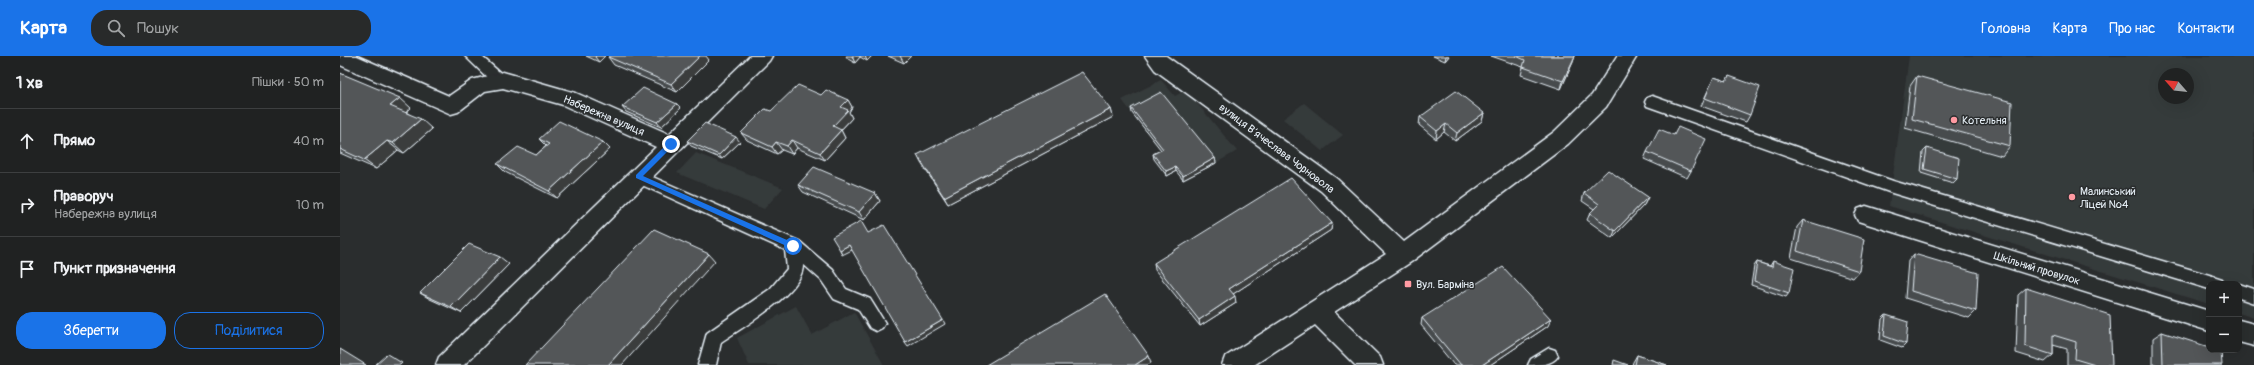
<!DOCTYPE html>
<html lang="uk">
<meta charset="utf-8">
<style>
body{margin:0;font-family:Pangolin,sans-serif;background:#282a2a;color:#f1f3f6}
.controls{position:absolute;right:12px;bottom:12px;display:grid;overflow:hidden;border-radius:8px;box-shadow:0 4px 16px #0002}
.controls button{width:36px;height:36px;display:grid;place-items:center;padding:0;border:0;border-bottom:1px solid #3d3f40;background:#202222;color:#f1f3f6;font:20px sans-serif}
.compass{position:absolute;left:1818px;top:12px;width:36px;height:36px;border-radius:50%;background:#202222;box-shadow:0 4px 16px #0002;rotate:298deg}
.stop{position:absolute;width:12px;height:12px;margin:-9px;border:3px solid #1a73e8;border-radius:50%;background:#fff}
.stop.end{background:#1a73e8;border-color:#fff;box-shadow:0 1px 4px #0008}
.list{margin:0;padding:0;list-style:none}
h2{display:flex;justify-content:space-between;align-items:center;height:52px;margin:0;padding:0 16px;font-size:17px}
h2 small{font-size:13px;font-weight:400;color:#a2a4a5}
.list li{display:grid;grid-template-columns:26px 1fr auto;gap:12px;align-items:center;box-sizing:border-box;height:64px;padding:0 16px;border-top:1px solid #3d3f40}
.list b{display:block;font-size:15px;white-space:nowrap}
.list p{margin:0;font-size:13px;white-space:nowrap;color:#a2a4a5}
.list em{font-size:13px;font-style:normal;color:#a2a4a5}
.actions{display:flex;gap:8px;padding:12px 16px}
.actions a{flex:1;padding:9px 0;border:1px solid #1a73e8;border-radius:16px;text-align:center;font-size:14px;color:#1a73e8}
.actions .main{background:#1a73e8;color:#fff}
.icon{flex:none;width:22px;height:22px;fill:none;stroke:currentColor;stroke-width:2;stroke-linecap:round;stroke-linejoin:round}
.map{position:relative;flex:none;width:1914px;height:309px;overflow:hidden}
header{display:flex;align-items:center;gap:24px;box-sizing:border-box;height:56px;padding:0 20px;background:#1a73e8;color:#fff}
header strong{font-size:19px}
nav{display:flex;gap:22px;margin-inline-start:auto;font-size:14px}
.search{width:280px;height:36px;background:#282a2a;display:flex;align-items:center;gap:10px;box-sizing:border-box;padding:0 14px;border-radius:16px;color:#a2a4a5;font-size:15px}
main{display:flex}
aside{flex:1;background:#202222}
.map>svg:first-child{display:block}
.built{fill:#363a3b;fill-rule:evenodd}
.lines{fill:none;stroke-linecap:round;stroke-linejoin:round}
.lane-casing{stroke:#e8f1f8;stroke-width:3}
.street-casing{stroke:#e8f1f8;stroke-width:3}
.lane{fill:#2a2d2e;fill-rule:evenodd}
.street{fill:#2a2d2e;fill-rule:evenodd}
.wall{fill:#474b4d;stroke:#e8f1f8}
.shaded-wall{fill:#3a3d3e;stroke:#e8f1f8}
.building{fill:#535759;stroke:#e8f1f8}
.route{fill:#1a73e8}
.poi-dot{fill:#ff9aa2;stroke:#2a2d2e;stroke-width:1.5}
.labels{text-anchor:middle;stroke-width:3;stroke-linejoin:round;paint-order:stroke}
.street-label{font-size:11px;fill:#e8f1f8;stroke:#2a2d2e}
.poi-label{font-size:11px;fill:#e8f1f8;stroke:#2a2d2e;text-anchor:start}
</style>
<header>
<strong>Карта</strong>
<div class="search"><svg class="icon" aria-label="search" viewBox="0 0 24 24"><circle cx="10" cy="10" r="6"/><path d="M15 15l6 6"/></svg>Пошук</div>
<nav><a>Головна</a><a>Карта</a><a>Про нас</a><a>Контакти</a></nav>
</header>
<main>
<aside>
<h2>1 хв<small>Пішки · 50 m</small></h2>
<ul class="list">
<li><svg class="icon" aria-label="ahead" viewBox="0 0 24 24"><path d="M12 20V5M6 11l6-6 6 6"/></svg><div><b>Прямо</b></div><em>40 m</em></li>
<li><svg class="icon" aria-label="right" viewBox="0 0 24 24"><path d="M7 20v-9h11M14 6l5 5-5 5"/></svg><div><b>Праворуч</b><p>Набережна вулиця</p></div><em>10 m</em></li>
<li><svg class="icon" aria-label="arrive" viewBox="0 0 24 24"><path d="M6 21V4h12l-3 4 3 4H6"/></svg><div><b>Пункт призначення</b></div></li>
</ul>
<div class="actions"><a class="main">Зберегти</a><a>Поділитися</a></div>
</aside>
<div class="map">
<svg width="1914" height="309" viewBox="0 0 1914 309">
<rect width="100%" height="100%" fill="#2a2d2e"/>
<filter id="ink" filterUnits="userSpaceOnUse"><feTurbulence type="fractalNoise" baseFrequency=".025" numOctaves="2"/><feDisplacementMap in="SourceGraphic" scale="8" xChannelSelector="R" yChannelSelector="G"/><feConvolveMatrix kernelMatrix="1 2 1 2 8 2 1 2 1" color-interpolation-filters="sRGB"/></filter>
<g filter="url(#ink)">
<path class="built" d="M 1569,0 L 1914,0 L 1914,262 L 1899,257 L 1899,228 L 1869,228 L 1869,248 L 1549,150 ZM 1824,18 L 1848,18 L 1848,42 L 1824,42 Z
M 821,24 L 835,40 L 846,34 L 897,95 L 876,107 L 822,41 L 792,57 L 782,44 Z
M 964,47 L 1003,79 L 982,95 L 943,63 Z
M 356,97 L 443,132 L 424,153 L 337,117 Z
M 456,250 L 472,279 L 514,256 L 544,309 L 409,309 L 397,282 Z"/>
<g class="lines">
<defs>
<path id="lane" d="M 125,0 L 141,0 L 165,21 L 167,25 L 165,29 L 160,31 L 155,29 Z
M 1312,40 L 1553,125 L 1876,221 L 1882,223 L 1884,228 L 1869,228 L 1869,233 L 1552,137 L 1307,50 L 1305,46 L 1307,42 Z
M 299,115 L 459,185 L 493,214 L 506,233 L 530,243 L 545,267 L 542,272 L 536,275 L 530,272 L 518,253 L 494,243 L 481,224 L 463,208 C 465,236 401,272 381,286 L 376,309 L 358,309 L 367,277 L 430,233 L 447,213 L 445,194 L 293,125 L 291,121 L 293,117 Z
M 1898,228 L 1899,228 L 1914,233 L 1914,247 L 1899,242 Z
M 1209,292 L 1215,294 L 1218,300 C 1212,309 1200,309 1188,309 L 1191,303 Z"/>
<path id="street" d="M 0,0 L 17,0 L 109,40 L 132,24 L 163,16 L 236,37 L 329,78 L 410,0 L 432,0 L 429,5 L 124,309 L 96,309 L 99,301 L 316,91 L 223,49 L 163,32 L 145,35 L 118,56 L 111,58 L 0,9 Z
M 805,0 L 826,0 L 997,123 L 1064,186 L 1214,76 L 1252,39 L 1277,0 L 1297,0 L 1266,51 L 1228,88 L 1071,206 L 994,256 L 1040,301 L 1043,309 L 1015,309 L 975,269 L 914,309 L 882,309 L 885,301 L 1046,198 L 981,135 L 815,14 Z
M 1526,150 L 1869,255 L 1869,275 L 1518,165 L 1515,159 L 1518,153 Z
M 1899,264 L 1914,268 L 1914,290 L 1899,286 Z"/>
</defs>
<use href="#lane" class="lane-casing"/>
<use href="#street" class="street-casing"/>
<use href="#lane" class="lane"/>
<use href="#street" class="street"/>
</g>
<path class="wall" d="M 246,0 L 265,0 L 259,6 Z
M 506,0 L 532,0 L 527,5 L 520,1 L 515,7 L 508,3 Z
M 548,0 L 571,0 L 564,7 Z
M 1093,0 L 1109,0 L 1105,5 Z
M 1151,0 L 1235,0 L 1233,6 L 1221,33 L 1181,19 L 1183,11 Z
M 268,1 L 369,4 L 337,36 L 274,9 Z
M 0,17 L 71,52 L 66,56 L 92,73 L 64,97 L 58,94 L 36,113 L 0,97 Z
M 1389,20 L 1410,59 L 1406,66 L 1361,50 L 1374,21 L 1386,25 Z
M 1577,20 L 1670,90 L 1662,100 L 1565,72 L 1570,30 Z
M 481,39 L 508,44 L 512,51 L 509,56 L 512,62 L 501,74 L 505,82 L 485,104 L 457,92 L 452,98 L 442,94 L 437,98 L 407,84 L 401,77 L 431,55 Z
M 337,48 L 341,52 L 321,71 L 286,56 L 282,51 Z
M 791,52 L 875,102 L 876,107 L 843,124 L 836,115 L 827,120 L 814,103 L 813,98 L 821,94 L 792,57 Z
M 771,53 L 773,61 L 608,148 L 581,107 L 577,99 Z
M 1144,57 L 1142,65 L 1115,85 L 1104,76 L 1096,83 L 1079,69 L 1080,61 Z
M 1334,79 L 1351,115 L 1347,122 L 1304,103 L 1307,96 Z
M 199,83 L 263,86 L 270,93 L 217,142 L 165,116 L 157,108 L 196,99 L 206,90 Z
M 347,85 L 400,86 L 382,103 L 351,90 Z
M 1587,92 L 1617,123 L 1613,127 L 1581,117 L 1583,96 Z
M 458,129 L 535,137 L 540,145 L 524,164 L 463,136 Z
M 1244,137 L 1308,141 L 1304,149 L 1272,182 L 1247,164 L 1250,157 L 1254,153 L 1242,145 Z
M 1463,164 L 1519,215 L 1513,222 L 1451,202 L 1457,171 Z
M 992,167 L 991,174 L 893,238 L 896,247 L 860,270 L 815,214 L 814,207 Z
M 1574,198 L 1636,255 L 1629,262 L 1565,242 L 1568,205 Z
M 1433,205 L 1449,237 L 1446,241 L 1411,229 L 1414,210 L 1417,206 L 1430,210 Z
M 169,208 L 121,257 L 90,243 L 80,237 Z
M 1686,232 L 1772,309 L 1727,309 L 1727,293 L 1713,289 L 1713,299 L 1705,306 L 1676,297 L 1678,239 Z
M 1546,259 L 1566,288 L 1562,292 L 1540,284 L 1542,263 Z
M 1082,262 L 1208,270 L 1150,309 L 1114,309 L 1081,269 Z
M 1822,276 L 1882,309 L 1813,309 L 1813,282 Z
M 1297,299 L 1327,309 L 1292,309 L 1293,306 Z"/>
<path class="shaded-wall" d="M 256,0 L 265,0 L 259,6 L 255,1 Z
M 360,0 L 366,0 L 369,4 L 337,36 L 331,28 Z
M 512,0 L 520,0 L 520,1 L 515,7 Z
M 525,0 L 532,0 L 527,5 Z
M 560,0 L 571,0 L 564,7 Z
M 1106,0 L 1109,0 L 1105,5 Z
M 1235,0 L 1233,6 L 1221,33 L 1223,25 Z
M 60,42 L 71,52 L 62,60 L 50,50 Z
M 508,44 L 512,51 L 509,56 L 512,62 L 497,78 L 493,70 L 501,51 Z
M 337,48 L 341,52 L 321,71 L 317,66 Z
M 771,53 L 773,61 L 608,148 L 604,141 Z
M 1144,57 L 1142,65 L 1115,85 L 1117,77 Z
M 81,63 L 92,73 L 64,97 L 53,87 Z
M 1106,68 L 1104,76 L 1096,83 L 1097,75 Z
M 501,74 L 505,82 L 485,104 L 480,97 Z
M 396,81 L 400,86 L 382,103 L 379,99 Z
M 452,84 L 457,92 L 452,98 L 447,90 Z
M 47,85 L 58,94 L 36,113 L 24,104 Z
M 263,86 L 270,93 L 217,142 L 209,135 Z
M 436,86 L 442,94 L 437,98 L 432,91 Z
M 875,102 L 876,107 L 843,124 L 843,120 Z
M 835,111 L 836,115 L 827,120 L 826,115 Z
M 535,137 L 540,145 L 524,164 L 519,156 Z
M 1308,141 L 1304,149 L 1272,182 L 1275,175 Z
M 992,167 L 991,174 L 890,240 L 889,233 Z
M 509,189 L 512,194 L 502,199 L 500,194 Z
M 369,198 L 375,205 L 282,309 L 268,309 Z
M 160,201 L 169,208 L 121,257 L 111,251 Z
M 895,240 L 896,247 L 860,270 L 859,264 Z
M 1211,263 L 1208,270 L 1150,309 L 1142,309 Z
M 603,264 L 605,268 L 568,290 L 565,286 Z
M 809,300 L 811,307 L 807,309 L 795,309 Z"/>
<path class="building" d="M 270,0 L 360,0 L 331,28 L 268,1 Z
M 1176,0 L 1235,0 L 1223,25 L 1183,11 L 1185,4 Z
M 742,16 L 771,53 L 604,141 L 577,99 Z
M 0,17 L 60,42 L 50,50 L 81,63 L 53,87 L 47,85 L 24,104 L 0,93 Z
M 1389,20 L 1420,31 L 1410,59 L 1365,42 L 1374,21 L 1386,25 Z
M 1577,20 L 1672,46 L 1670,90 L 1572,63 Z
M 458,29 L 481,39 L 486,34 L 508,44 L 501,51 L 508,54 L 493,70 L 501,74 L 480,97 L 452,84 L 447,90 L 436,86 L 432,91 L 401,77 L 425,53 L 431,55 Z
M 303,32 L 337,48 L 317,66 L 282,51 Z
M 1116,35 L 1144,57 L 1117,77 L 1106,68 L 1097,75 L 1080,61 Z
M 821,36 L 875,102 L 843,120 L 835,111 L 826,115 L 813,98 L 823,93 L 791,52 Z
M 219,65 L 263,86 L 209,135 L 157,108 L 178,91 L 196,99 L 209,88 L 199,83 Z
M 365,67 L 396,81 L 379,99 L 347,85 Z
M 1338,71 L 1366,83 L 1351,115 L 1307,96 L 1319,73 L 1334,79 Z
M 1587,92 L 1619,102 L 1617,123 L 1584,113 Z
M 474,111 L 535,137 L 519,156 L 458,129 Z
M 1268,114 L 1308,141 L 1275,175 L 1250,157 L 1259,148 L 1244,137 Z
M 951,122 L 992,167 L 889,233 L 895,240 L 859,264 L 814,207 Z
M 1463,164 L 1524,183 L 1519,215 L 1457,195 Z
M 521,165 L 528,177 L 544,169 L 603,264 L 565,286 L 509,189 L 500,194 L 492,181 Z
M 314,173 L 369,198 L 268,309 L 185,309 Z
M 129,188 L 160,201 L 111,251 L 80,237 Z
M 1574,198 L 1638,217 L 1636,255 L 1571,235 Z
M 1433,205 L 1454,212 L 1449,237 L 1414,225 L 1417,206 L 1432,211 Z
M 1163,211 L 1211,263 L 1142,309 L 1121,309 L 1082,262 Z
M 1686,232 L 1770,259 L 1772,309 L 1755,309 L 1735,303 L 1736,286 L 1713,279 L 1713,299 L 1685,290 Z
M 765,238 L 809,300 L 795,309 L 646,309 Z
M 1546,259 L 1568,266 L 1566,288 L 1544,280 Z
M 1822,276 L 1869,291 L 1869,294 L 1878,294 L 1881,295 L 1882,309 L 1823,309 Z
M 0,293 L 26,309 L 0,309 Z
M 47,298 L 62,307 L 60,309 L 35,309 Z
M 1297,299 L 1327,309 L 1295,309 Z
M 1274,304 L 1288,309 L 1273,309 Z"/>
</g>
<path class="route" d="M 329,86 L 333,86 L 333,90 L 303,120 L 456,188 L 456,192 L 451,192 L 296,122 L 296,119 Z"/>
<g class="poi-dot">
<circle cx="1614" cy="64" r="4"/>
<circle cx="1732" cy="141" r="4"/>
<rect x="1064" y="224" width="8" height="8" rx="2"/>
</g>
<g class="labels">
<g class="street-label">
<text transform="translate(264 59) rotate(23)" y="4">Набережна вулиця</text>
<text transform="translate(937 92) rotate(37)" y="4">вулиця Вʼячеслава Чорновола</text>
<text transform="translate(1697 212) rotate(17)" y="4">Шкільний провулок</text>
</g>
<g class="poi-label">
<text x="1622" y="68">Котельня</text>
<text x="1740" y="139">Малинський<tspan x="1740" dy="13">Ліцей №4</tspan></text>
<text x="1076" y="232">Вул. Барміна</text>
</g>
</g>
</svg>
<div class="controls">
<button>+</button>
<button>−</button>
</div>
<svg class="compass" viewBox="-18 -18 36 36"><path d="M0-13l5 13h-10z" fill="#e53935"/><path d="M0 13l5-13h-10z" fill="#a2a4a5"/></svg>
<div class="stop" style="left:453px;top:190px"></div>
<div class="stop end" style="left:331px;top:88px"></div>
</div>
</main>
